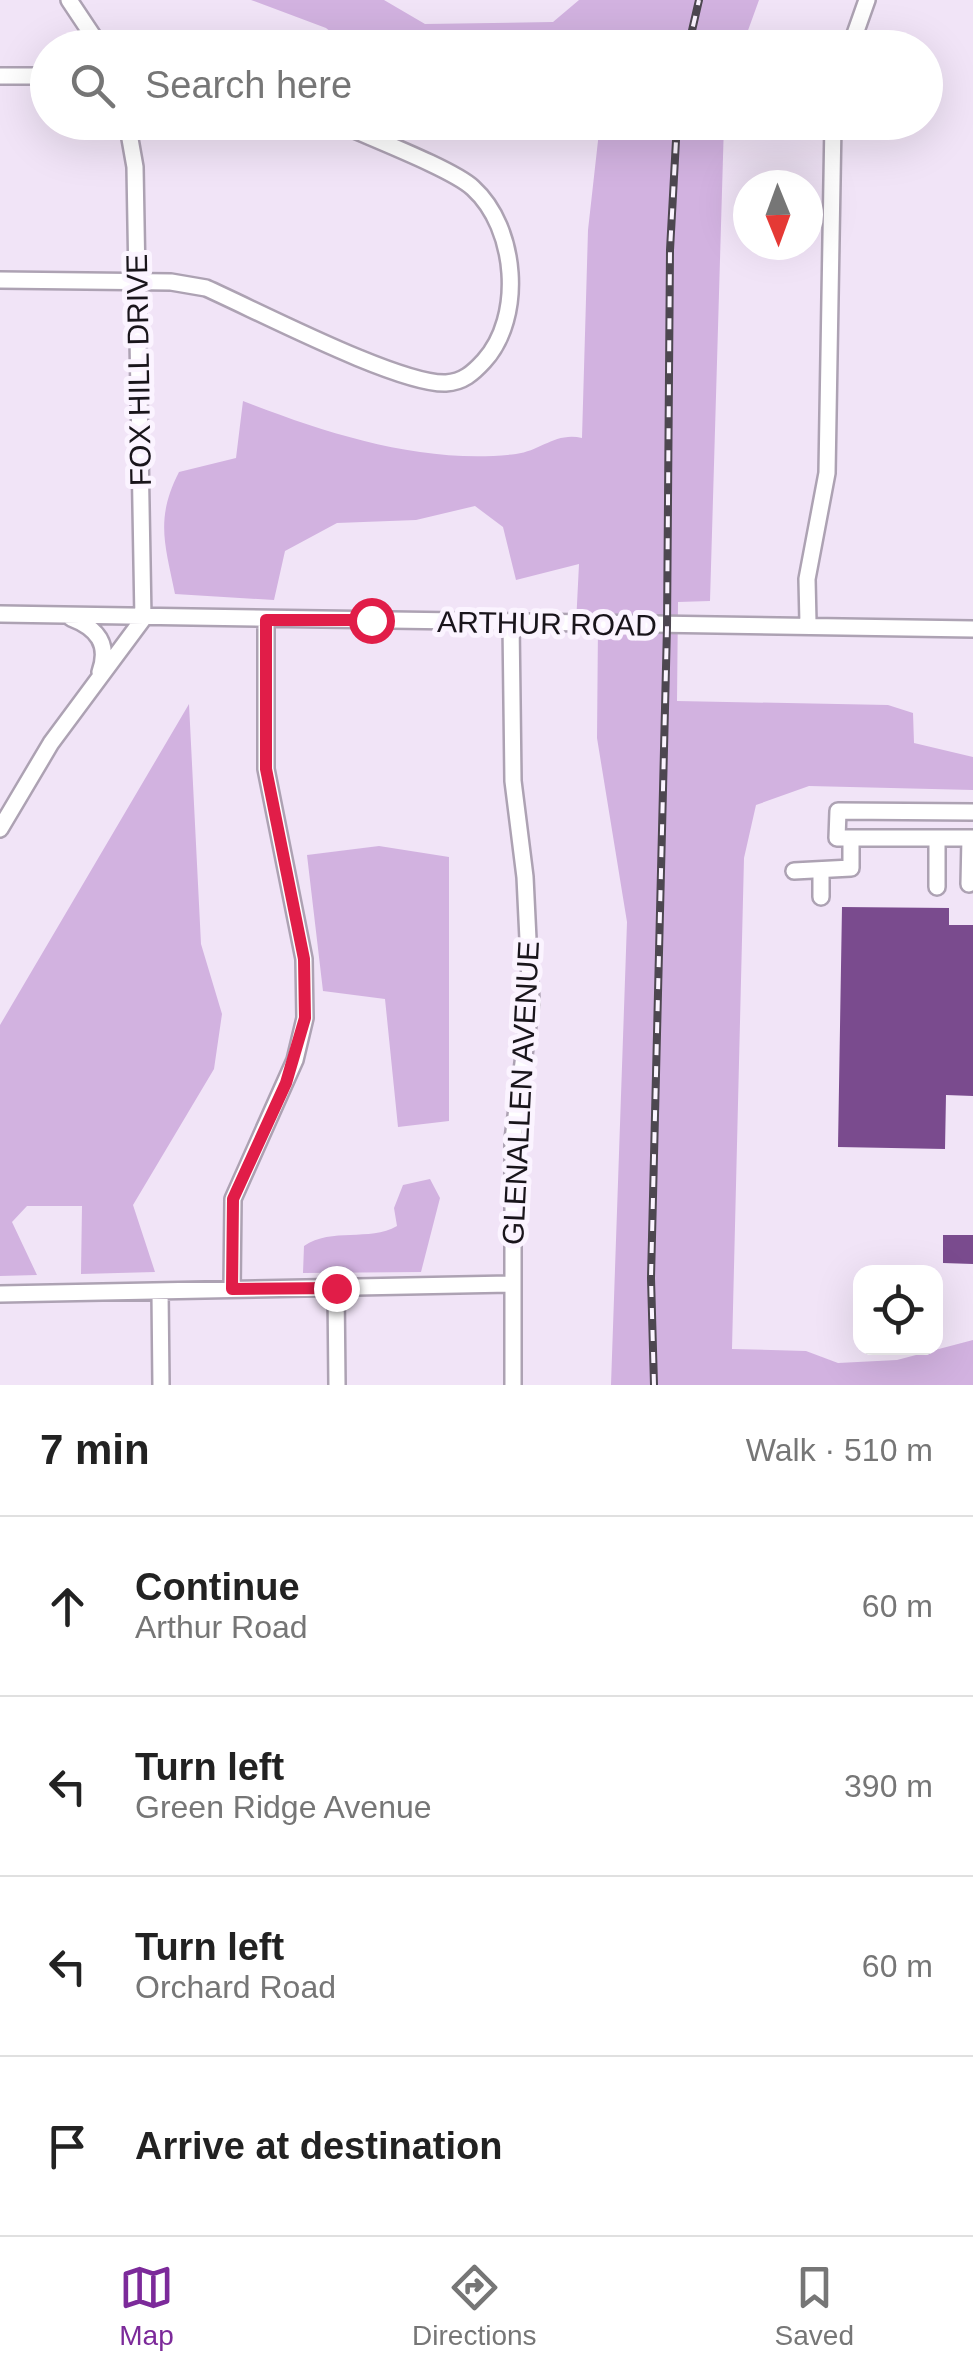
<!DOCTYPE html>
<meta charset="utf-8">
<style>
body{margin:0;font-family:Arial,sans-serif;background:#f2f2f2;color:#222}
.controls{position:absolute;right:30px;bottom:30px;display:grid;overflow:hidden;border-radius:20px;box-shadow:0 10px 40px #0002}
.controls button{width:90px;height:90px;display:grid;place-items:center;padding:0;border:0;border-bottom:2px solid #e0e0e0;background:#fff;color:#222;font:50px sans-serif}
.compass{position:absolute;left:733px;top:170px;width:90px;height:90px;border-radius:50%;background:#fff;box-shadow:0 10px 40px #0002;rotate:179deg}
.stop{position:absolute;width:30px;height:30px;margin:-22px;border:8px solid #e11d48;border-radius:50%;background:#fff}
.stop.end{background:#e11d48;border-color:#fff;box-shadow:0 2px 10px #0008}
.list{margin:0;padding:0;list-style:none}
h2{display:flex;justify-content:space-between;align-items:center;height:130px;margin:0;padding:0 40px;font-size:42px}
h2 small{font-size:32px;font-weight:400;color:#767676}
.list li{display:grid;grid-template-columns:65px 1fr auto;gap:30px;align-items:center;box-sizing:border-box;height:180px;padding:0 40px;border-top:2px solid #e0e0e0}
.list b{display:block;font-size:38px;white-space:nowrap}
.list p{margin:0;font-size:32px;white-space:nowrap;color:#767676}
.list em{font-size:32px;font-style:normal;color:#767676}
.icon{flex:none;width:55px;height:55px;fill:none;stroke:currentColor;stroke-width:2;stroke-linecap:round;stroke-linejoin:round}
.map{position:relative;flex:none;width:973px;height:1385px;overflow:hidden}
.search{position:absolute;background:#fff;box-shadow:0 10px 40px #0002;left:30px;right:30px;top:30px;height:110px;display:flex;align-items:center;gap:25px;box-sizing:border-box;padding:0 35px;border-radius:55px;color:#767676;font-size:38px}
.sheet{height:850px;background:#fff}
nav{display:flex;justify-content:space-around;align-items:center;box-sizing:border-box;height:140px;border-top:2px solid #e0e0e0;background:#fff;font-size:28px;color:#767676}
nav a{display:grid;justify-items:center;gap:5px}
nav .on{color:#7c2a9a}
.map>svg:first-child{display:block}
.green{fill:#d2b2e0}
.building{fill:#7a4b8e}
.lines{fill:none;stroke-linecap:round;stroke-linejoin:round}
.minor-casing{stroke:#ada2b3;stroke-width:20}
.minor{stroke:#fff;stroke-width:15}
.rail-casing{stroke:#4d4750;stroke-width:8}
.rail{stroke:#fbf4ff;stroke-width:4;stroke-dasharray:11;stroke-linecap:butt}
.route{stroke:#e11d48;stroke-width:12}
.labels{text-anchor:middle;stroke-width:10;stroke-linejoin:round;paint-order:stroke}
.street-label{font-size:30px;fill:#19151b;stroke:#fbf4ff}
</style>
<div class="map">
<svg width="973" height="1385" viewBox="0 0 973 1385">
<rect width="100%" height="100%" fill="#f1e4f7"/>
<path class="green" d="M 251,0 L 384,0 L 425,24 L 553,22 L 579,0 L 759,0 L 742,47 L 351,48 L 326,28 Z
M 600,123 L 724,123 L 710,601 L 678,602 L 677,701 L 888,705 L 913,713 L 914,743 L 973,757 L 973,790 L 809,786 L 756,805 L 744,858 L 732,1349 L 806,1351 L 838,1363 L 897,1360 L 973,1340 L 973,1385 L 611,1385 L 627,922 L 597,738 L 598,625 L 576,624 L 579,564 L 516,580 L 503,527 L 475,506 L 416,520 L 337,523 L 285,551 L 274,600 L 175,594 C 165,544 155,519 179,472 L 236,458 L 243,401 C 328,434 424,465 516,454 C 541,451 555,432 582,438 L 588,230 Z
M 189,704 L 201,944 L 222,1014 L 214,1069 L 133,1205 L 155,1272 L 81,1274 L 82,1206 L 27,1206 L 12,1222 L 37,1275 L 0,1276 L 0,1025 Z
M 379,846 L 449,857 L 449,1121 L 398,1127 L 385,999 L 323,991 L 307,855 Z
M 430,1179 L 440,1198 L 421,1272 L 303,1273 L 304,1246 C 332,1227 369,1242 397,1226 L 394,1208 L 403,1185 Z"/>
<path class="building" d="M 842,907 L 949,908 L 949,925 L 973,925 L 973,1096 L 946,1095 L 945,1149 L 838,1147 Z
M 943,1235 L 973,1235 L 973,1264 L 943,1263 Z"/>
<g class="lines">
<defs>
<path id="minor" d="M 69,0 L 101,48
M 850,48 L 867,0
M 0,76 L 48,76
M 127,122 L 135,167 L 143,619
M 0,280 L 171,282 L 206,288 C 256,310 399,385 446,383 C 463,382 473,373 484,361 C 524,317 517,228 473,188 C 453,169 366,136 336,122
M 0,614 L 973,629
M 71,618 C 97,628 110,644 100,672
M 511,622 L 513,781 L 525,877 L 531,1002 L 513,1139 L 513,1385
M 808,623 L 807,579 L 827,473 L 833,122
M 973,812 L 838,811 L 837,838 L 973,838
M 0,829 L 51,743 L 143,619
M 794,871 L 851,868 L 851,838
M 969,884 L 970,838
M 937,887 L 937,838
M 821,897 L 821,870
M 336,1287 L 337,1385
M 232,1289 L 233,1199 L 295,1060 L 305,1018 L 304,959 L 266,769 L 266,620
M 160,1291 L 161,1385
M 0,1294 L 512,1284"/>
</defs>
<use href="#minor" class="minor-casing"/>
<use href="#minor" class="minor"/>
<defs>
<path id="rail" d="M 688,48 L 699,0
M 654,1385 L 651,1278 L 667,627 L 670,250 L 677,122"/>
</defs>
<use href="#rail" class="rail-casing"/>
<use href="#rail" class="rail"/>
</g>
<g class="lines">
<path class="route" d="M 336,1288 L 232,1289 L 233,1199 L 286,1083 L 305,1018 L 304,959 L 266,769 L 266,620 L 371,620"/>
</g>
<g class="labels">
<g class="street-label">
<text transform="translate(139 370) rotate(-91)" y="10">FOX HILL DRIVE</text>
<text transform="translate(547 624) rotate(1)" y="10">ARTHUR ROAD</text>
<text transform="translate(521 1093) rotate(-87)" y="10">GLENALLEN AVENUE</text>
</g>
</g>
</svg>
<div class="controls">
<button><svg class="icon" aria-label="locate" viewBox="0 0 24 24"><circle cx="12" cy="12" r="6"/><path d="M12 2v4M12 18v4M2 12h4M18 12h4"/></svg></button>
</div>
<svg class="compass" viewBox="-18 -18 36 36"><path d="M0-13l5 13h-10z" fill="#e53935"/><path d="M0 13l5-13h-10z" fill="#767676"/></svg>
<div class="stop" style="left:371px;top:620px"></div>
<div class="stop end" style="left:336px;top:1288px"></div>
<div class="search"><svg class="icon" aria-label="search" viewBox="0 0 24 24"><circle cx="10" cy="10" r="6"/><path d="M15 15l6 6"/></svg>Search here</div>
</div>
<section class="sheet">
<h2>7 min<small>Walk · 510 m</small></h2>
<ul class="list">
<li><svg class="icon" aria-label="ahead" viewBox="0 0 24 24"><path d="M12 20V5M6 11l6-6 6 6"/></svg><div><b>Continue</b><p>Arthur Road</p></div><em>60 m</em></li>
<li><svg class="icon" aria-label="left" viewBox="0 0 24 24"><path d="M17 20v-9H6M10 6l-5 5 5 5"/></svg><div><b>Turn left</b><p>Green Ridge Avenue</p></div><em>390 m</em></li>
<li><svg class="icon" aria-label="left" viewBox="0 0 24 24"><path d="M17 20v-9H6M10 6l-5 5 5 5"/></svg><div><b>Turn left</b><p>Orchard Road</p></div><em>60 m</em></li>
<li><svg class="icon" aria-label="arrive" viewBox="0 0 24 24"><path d="M6 21V4h12l-3 4 3 4H6"/></svg><div><b>Arrive at destination</b></div></li>
</ul>
</section>
<nav>
<a class="on"><svg class="icon" aria-label="map" viewBox="0 0 24 24"><path d="M3 6l6-2 6 2 6-2v14l-6 2-6-2-6 2zM9 4v14M15 6v14"/></svg>Map</a>
<a><svg class="icon" aria-label="directions" viewBox="0 0 24 24"><path d="M12 3l9 9-9 9-9-9zM9 14v-3h6M13 9l2 2-2 2"/></svg>Directions</a>
<a><svg class="icon" aria-label="saved" viewBox="0 0 24 24"><path d="M7 4h10v16l-5-4-5 4z"/></svg>Saved</a>
</nav>
